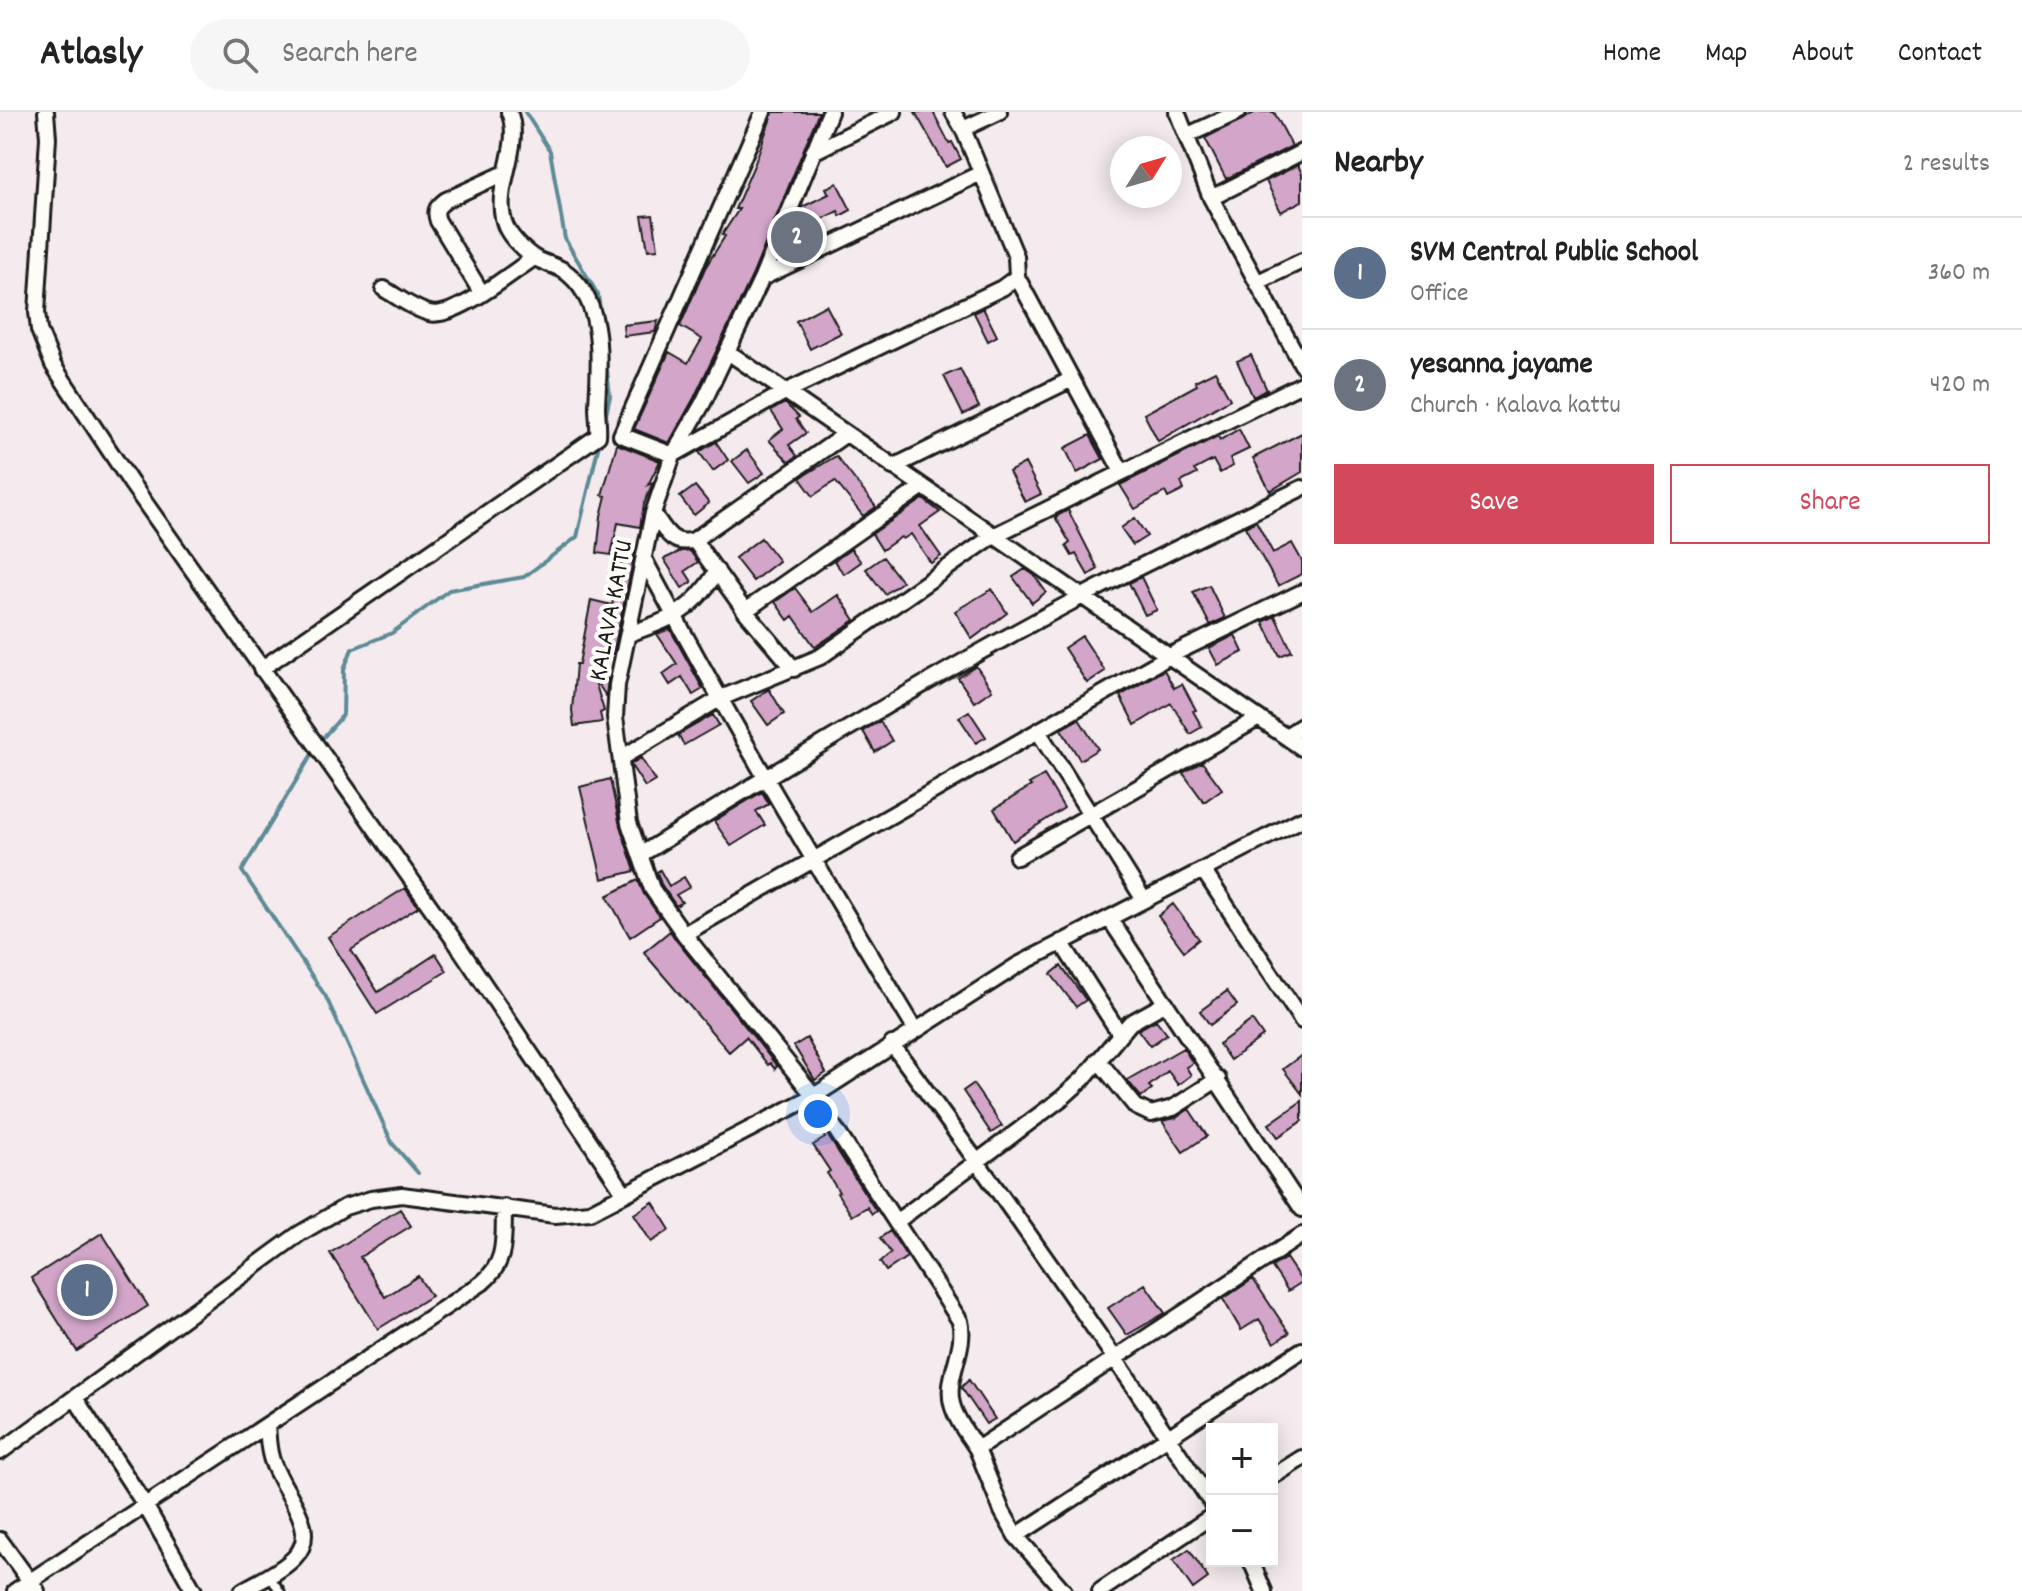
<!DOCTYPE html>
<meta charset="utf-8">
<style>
body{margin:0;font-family:Dekko,sans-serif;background:#f6f6f6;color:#222}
.controls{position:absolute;right:24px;bottom:24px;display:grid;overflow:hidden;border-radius:0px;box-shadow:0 4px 20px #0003}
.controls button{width:72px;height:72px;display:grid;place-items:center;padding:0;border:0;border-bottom:2px solid #e0e0e0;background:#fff;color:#222;font:40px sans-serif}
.compass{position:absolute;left:1110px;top:24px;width:72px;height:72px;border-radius:50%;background:#fff;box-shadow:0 4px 20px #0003;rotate:53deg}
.you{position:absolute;left:818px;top:1002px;width:28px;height:28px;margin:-20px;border:6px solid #fff;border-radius:50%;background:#1a73e8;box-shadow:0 0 0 12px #1a73e833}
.badge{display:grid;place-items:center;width:52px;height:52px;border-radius:50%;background:#d1495b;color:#fff;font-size:26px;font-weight:700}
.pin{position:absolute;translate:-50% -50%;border:4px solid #fff;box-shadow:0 2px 8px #0006}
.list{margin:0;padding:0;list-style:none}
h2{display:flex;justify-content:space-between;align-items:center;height:104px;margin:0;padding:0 32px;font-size:34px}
h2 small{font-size:26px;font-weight:400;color:#767676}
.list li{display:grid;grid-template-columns:52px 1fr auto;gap:24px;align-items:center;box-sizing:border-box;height:112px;padding:0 32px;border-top:2px solid #e0e0e0}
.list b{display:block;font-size:30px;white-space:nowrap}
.list p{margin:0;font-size:26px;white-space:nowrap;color:#767676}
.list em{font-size:26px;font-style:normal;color:#767676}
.actions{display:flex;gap:16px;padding:24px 32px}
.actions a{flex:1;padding:18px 0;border:2px solid #d1495b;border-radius:0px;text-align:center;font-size:28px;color:#d1495b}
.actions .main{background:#d1495b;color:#fff}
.icon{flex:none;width:44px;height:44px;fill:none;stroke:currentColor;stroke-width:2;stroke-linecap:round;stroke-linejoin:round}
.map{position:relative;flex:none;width:1302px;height:1479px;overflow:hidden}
header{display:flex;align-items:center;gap:48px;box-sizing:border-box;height:112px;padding:0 40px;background:#fff;border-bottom:2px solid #e0e0e0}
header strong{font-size:38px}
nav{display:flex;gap:44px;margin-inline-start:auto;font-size:28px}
.search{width:560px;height:72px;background:#f6f6f6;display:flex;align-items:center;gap:20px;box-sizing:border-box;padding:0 28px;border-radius:44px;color:#767676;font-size:30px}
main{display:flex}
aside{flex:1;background:#fff}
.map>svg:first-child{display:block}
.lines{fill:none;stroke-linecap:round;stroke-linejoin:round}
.stream{stroke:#5c8a96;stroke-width:4}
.building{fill:#d3a6c9;stroke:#1c1c1c;stroke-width:2}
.lane-casing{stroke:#1c1c1c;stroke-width:13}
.street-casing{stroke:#1c1c1c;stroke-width:20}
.lane{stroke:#fdfcf7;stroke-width:7}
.street{stroke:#fdfcf7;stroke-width:14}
.labels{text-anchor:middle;stroke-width:8;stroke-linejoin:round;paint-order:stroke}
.street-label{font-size:26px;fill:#1c1c1c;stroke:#fdfcf7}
</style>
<header>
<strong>Atlasly</strong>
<div class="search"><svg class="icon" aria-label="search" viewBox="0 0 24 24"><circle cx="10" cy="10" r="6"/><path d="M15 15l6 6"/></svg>Search here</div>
<nav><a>Home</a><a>Map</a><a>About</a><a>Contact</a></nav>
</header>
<main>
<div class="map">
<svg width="1302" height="1479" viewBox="0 0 1302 1479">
<rect width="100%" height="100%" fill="#f5ebee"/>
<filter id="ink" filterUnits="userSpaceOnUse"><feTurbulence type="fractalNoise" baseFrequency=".0125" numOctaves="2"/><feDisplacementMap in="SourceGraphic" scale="16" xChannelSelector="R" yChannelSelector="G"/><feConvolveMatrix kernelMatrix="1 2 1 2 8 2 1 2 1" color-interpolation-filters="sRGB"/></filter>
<g filter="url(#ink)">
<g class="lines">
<path class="stream" d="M 525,0 L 550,39 L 565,127 L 598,183 L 601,205
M 604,312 L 610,284 L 605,242
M 320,629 L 343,603 L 344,557 L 352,537 L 392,521 L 449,478 L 524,465 L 577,425 L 600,328
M 315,637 L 242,759 L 326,885 L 392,1031 L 418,1061"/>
</g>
<path class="building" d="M 773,0 L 819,0 L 753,162 L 694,286 L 669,331 L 634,317 L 669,240 L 688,251 L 702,227 L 680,214 L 705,156 L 725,124 L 722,123 L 739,97 L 735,97 L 755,51 Z
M 915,0 L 933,0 L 949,31 L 952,30 L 961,47 L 946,55 Z
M 1256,0 L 1274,0 L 1292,34 L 1226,67 L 1205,26 Z
M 1298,53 L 1302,62 L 1302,89 L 1281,100 L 1266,69 Z
M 837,71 L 851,98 L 840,104 L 838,99 L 812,112 L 818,123 L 797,133 L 791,121 L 802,95 L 829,82 L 826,76 Z
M 653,103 L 658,137 L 648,138 L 642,104 Z
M 826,193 L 841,221 L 810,237 L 796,209 Z
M 983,196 L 997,224 L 988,229 L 974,201 Z
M 658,209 L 655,220 L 624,224 L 623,213 Z
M 1251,243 L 1267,278 L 1253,285 L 1237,249 Z
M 960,257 L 979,295 L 963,303 L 944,264 Z
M 1215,259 L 1230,287 L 1158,329 L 1144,302 L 1197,273 L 1195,269 Z
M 785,291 L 799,305 L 796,307 L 806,321 L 789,333 L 797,344 L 789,350 L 769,328 L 783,317 L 771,299 Z
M 1239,317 L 1249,337 L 1230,346 L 1233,354 L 1220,361 L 1213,348 L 1194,358 L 1197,362 L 1181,370 L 1184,378 L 1168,386 L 1165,380 L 1135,397 L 1120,373 L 1218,324 L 1220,328 Z
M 1302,321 L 1302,360 L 1270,379 L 1253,346 Z
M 1090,323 L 1103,347 L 1077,361 L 1065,336 Z
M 716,330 L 728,348 L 713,359 L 699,340 Z
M 617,332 L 660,349 L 648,373 L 653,370 L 644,392 L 640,415 L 618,411 L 611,443 L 597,441 L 601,404 L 606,384 L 602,383 Z
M 747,338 L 764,361 L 749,371 L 732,349 Z
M 836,344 L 876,395 L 863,404 L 835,369 L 813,384 L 800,366 Z
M 1025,351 L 1041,382 L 1025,390 L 1009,360 Z
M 695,374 L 709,391 L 694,403 L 680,385 Z
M 923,387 L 940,400 L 920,414 L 941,444 L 931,451 L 911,422 L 903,427 L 901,425 L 882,438 L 872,422 Z
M 1068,398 L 1098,457 L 1088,463 L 1076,442 L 1072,444 L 1066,434 L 1070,431 L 1055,405 Z
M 1135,406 L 1147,424 L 1133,433 L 1121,416 Z
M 1256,409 L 1273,441 L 1292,431 L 1302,449 L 1302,462 L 1278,474 L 1245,415 Z
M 761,426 L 779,449 L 753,469 L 735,446 Z
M 851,437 L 861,450 L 844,462 L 834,449 Z
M 625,438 L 635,440 L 613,542 L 594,539 L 591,553 L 590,566 L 608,567 L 606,584 L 594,566 L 604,599 L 600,601 L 602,610 L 574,614 L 572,598 L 576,552 L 579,552 L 591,488 L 612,493 Z
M 681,439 L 690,439 L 698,450 L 685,459 L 692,470 L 682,476 L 664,447 Z
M 883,445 L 902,470 L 885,482 L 866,457 Z
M 1025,457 L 1034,463 L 1046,480 L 1032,491 L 1013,465 Z
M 1141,465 L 1157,498 L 1145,503 L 1129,471 Z
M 1209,473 L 1225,506 L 1210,513 L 1193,480 Z
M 795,476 L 813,500 L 838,483 L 855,508 L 815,535 L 793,504 L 788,508 L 775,490 Z
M 992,477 L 1007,501 L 972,527 L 955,499 Z
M 1275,504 L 1292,539 L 1280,544 L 1263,510 Z
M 670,517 L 703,577 L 693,583 L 682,565 L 670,573 L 663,562 L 677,552 L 657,522 Z
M 1235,523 L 1243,540 L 1218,553 L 1209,536 Z
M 1082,524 L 1105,559 L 1087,571 L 1064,536 Z
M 976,554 L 992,578 L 974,590 L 958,566 Z
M 1164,558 L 1174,576 L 1182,572 L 1196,598 L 1193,599 L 1202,615 L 1190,622 L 1171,591 L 1135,613 L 1120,584 Z
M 769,577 L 784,602 L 768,613 L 751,589 Z
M 969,599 L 986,625 L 976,631 L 959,605 Z
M 713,603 L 719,613 L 684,633 L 678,623 Z
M 1079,607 L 1098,637 L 1080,648 L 1061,617 Z
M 880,609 L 892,629 L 875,640 L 863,619 Z
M 641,646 L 655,669 L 645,675 L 632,655 L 631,652 Z
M 1202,650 L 1222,677 L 1204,690 L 1183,661 Z
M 1044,663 L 1064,696 L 1013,729 L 994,697 L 1031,674 L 1029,672 Z
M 610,667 L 620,714 L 635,759 L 602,767 L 580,675 Z
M 762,680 L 769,692 L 756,699 L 765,713 L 731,734 L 714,709 Z
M 660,758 L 669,774 L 684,765 L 690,775 L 676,783 L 682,790 L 676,794 L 661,772 L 657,760 Z
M 638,768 L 644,782 L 660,805 L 630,825 L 607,784 Z
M 405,776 L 418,795 L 351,838 L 378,880 L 436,842 L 447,859 L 377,902 L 328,825 Z
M 1173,792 L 1199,827 L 1184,839 L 1158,804 Z
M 670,819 L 676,828 L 777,954 L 775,957 L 770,951 L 768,953 L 746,925 L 729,940 L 651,849 L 644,840 Z
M 1061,854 L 1086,888 L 1076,895 L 1051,862 Z
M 1227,879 L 1237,893 L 1210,913 L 1200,899 Z
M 1156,908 L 1167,922 L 1150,934 L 1138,918 Z
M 1252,908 L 1263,924 L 1230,948 L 1219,932 Z
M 807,926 L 826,961 L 815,968 L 794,934 Z
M 1183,936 L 1193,951 L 1186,955 L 1191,963 L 1178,973 L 1168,959 L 1149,974 L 1152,977 L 1141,985 L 1127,968 Z
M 1302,943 L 1302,982 L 1283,957 Z
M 973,972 L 1002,1014 L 991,1021 L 963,979 Z
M 1302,989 L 1302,1009 L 1278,1025 L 1269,1012 Z
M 1189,997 L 1207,1024 L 1183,1040 L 1162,1009 L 1176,1006 Z
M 812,999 L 876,1099 L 872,1102 L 867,1095 L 852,1104 L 837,1081 L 839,1080 L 827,1061 L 830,1059 L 813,1033 L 825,1026 L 809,1001 Z
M 653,1090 L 670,1118 L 651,1130 L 634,1102 Z
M 400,1097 L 411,1114 L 360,1145 L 385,1185 L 418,1164 L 431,1184 L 378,1217 L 330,1141 Z
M 890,1119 L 907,1145 L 886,1159 L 880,1150 L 891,1141 L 880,1126 Z
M 102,1121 L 148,1194 L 77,1239 L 31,1166 Z
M 1286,1146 L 1302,1170 L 1288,1179 L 1272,1155 Z
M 1253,1167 L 1289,1221 L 1274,1231 L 1259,1207 L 1241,1218 L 1223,1187 Z
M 1145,1172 L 1165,1201 L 1127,1223 L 1108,1196 Z
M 969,1268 L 995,1307 L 986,1312 L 961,1275 Z
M 1189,1437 L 1208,1466 L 1193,1477 L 1173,1448 Z"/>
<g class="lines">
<defs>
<path id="lane" d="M 269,1464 L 280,1479"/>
<path id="street" d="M 46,0 L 48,26 L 37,200 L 39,218 L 53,253 L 131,371 L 459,835 L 625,1082
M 763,0 L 621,323 L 673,343 L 785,280 L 1002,176 L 1017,165 L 1016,144 L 963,17 L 953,0
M 830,0 L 762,166 L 703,291 L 673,343 L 653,401 L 617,573 L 615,605 L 629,711 L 652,777 L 684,822 L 814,984 L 960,1209 C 967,1237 945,1264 952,1292 C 956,1308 968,1323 977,1337 L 1302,1123
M 1177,0 L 1211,86 L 1302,253
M 963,17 L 999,0
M 1188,23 L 1238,0
M 813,40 L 894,0
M 1211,86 L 1302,40
M 1017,165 L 1122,360
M 762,166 L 981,61
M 1258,170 L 1302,149
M 384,177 C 398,185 413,197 429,201 C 454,208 512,160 534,146
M 481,180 L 438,109 C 434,98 437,95 446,88 L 505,61
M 728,240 L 1302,636
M 893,355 L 1072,267
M 653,401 C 665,418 672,435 694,428 L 846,322
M 694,428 L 745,499 L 794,557
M 644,447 C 728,607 822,762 915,917
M 745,499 L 922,375
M 629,522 C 671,507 692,500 717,459
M 261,557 L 598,324 C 599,314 597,304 597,294 C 599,250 606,187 563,158 C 554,153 544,151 535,146 C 525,140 511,126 506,115 C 490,78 524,36 509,0
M 1038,619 L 1144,788
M 1286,624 L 1302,614
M 621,646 L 721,586 L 820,545 L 993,424 L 1302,272
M 640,743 C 784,654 930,565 1079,486 C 1152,447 1228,412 1302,376
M 1017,745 L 1259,606
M 1203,758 L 1302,909
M 1109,806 L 1302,1097
M 684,822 L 1169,544 L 1302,480
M 1061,830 L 1120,922
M 892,932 C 1002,1083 1110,1235 1212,1392
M 1098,948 L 1136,995 L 1151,1002 L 1173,996 L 1218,967
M 896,1110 L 1062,986 L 1083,967 L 1130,911 L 1166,891
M 75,1286 L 145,1393 L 194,1479
M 977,1337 L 1002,1399 L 1016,1424 L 1064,1479
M 0,1340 L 299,1122 L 345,1095 L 371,1087 L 402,1083 L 555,1103 L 590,1100 L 814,984 L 1018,853 L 1302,707
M 1272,1365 L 1302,1346
M 1016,1424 L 1302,1238
M 0,1428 L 37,1479
M 1251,1449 L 1264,1479
M 15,1479 L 482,1171 C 508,1149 503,1126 504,1095
M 242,1479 C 259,1469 280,1460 294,1446 C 324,1416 278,1376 271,1345 C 268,1335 268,1324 267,1314
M 1100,1479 L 1212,1404"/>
</defs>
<use href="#lane" class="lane-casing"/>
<use href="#street" class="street-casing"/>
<use href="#lane" class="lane"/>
<use href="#street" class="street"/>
</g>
</g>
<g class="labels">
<g class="street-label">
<text transform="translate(609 498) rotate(-79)" y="9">KALAVA KATTU</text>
</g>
</g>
</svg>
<div class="controls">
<button>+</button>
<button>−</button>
</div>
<svg class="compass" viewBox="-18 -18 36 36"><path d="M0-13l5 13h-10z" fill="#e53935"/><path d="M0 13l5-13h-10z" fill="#767676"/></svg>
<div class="you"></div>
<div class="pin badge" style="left:87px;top:1178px;background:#5c6f8a">1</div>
<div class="pin badge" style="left:797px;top:125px;background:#6b7280">2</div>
</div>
<aside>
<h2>Nearby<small>2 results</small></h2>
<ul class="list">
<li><span class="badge" style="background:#5c6f8a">1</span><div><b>SVM Central Public School</b><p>Office</p></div><em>360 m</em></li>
<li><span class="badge" style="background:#6b7280">2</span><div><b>yesanna jayame</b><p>Church · Kalava kattu</p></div><em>420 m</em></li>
</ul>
<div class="actions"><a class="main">Save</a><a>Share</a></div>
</aside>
</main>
